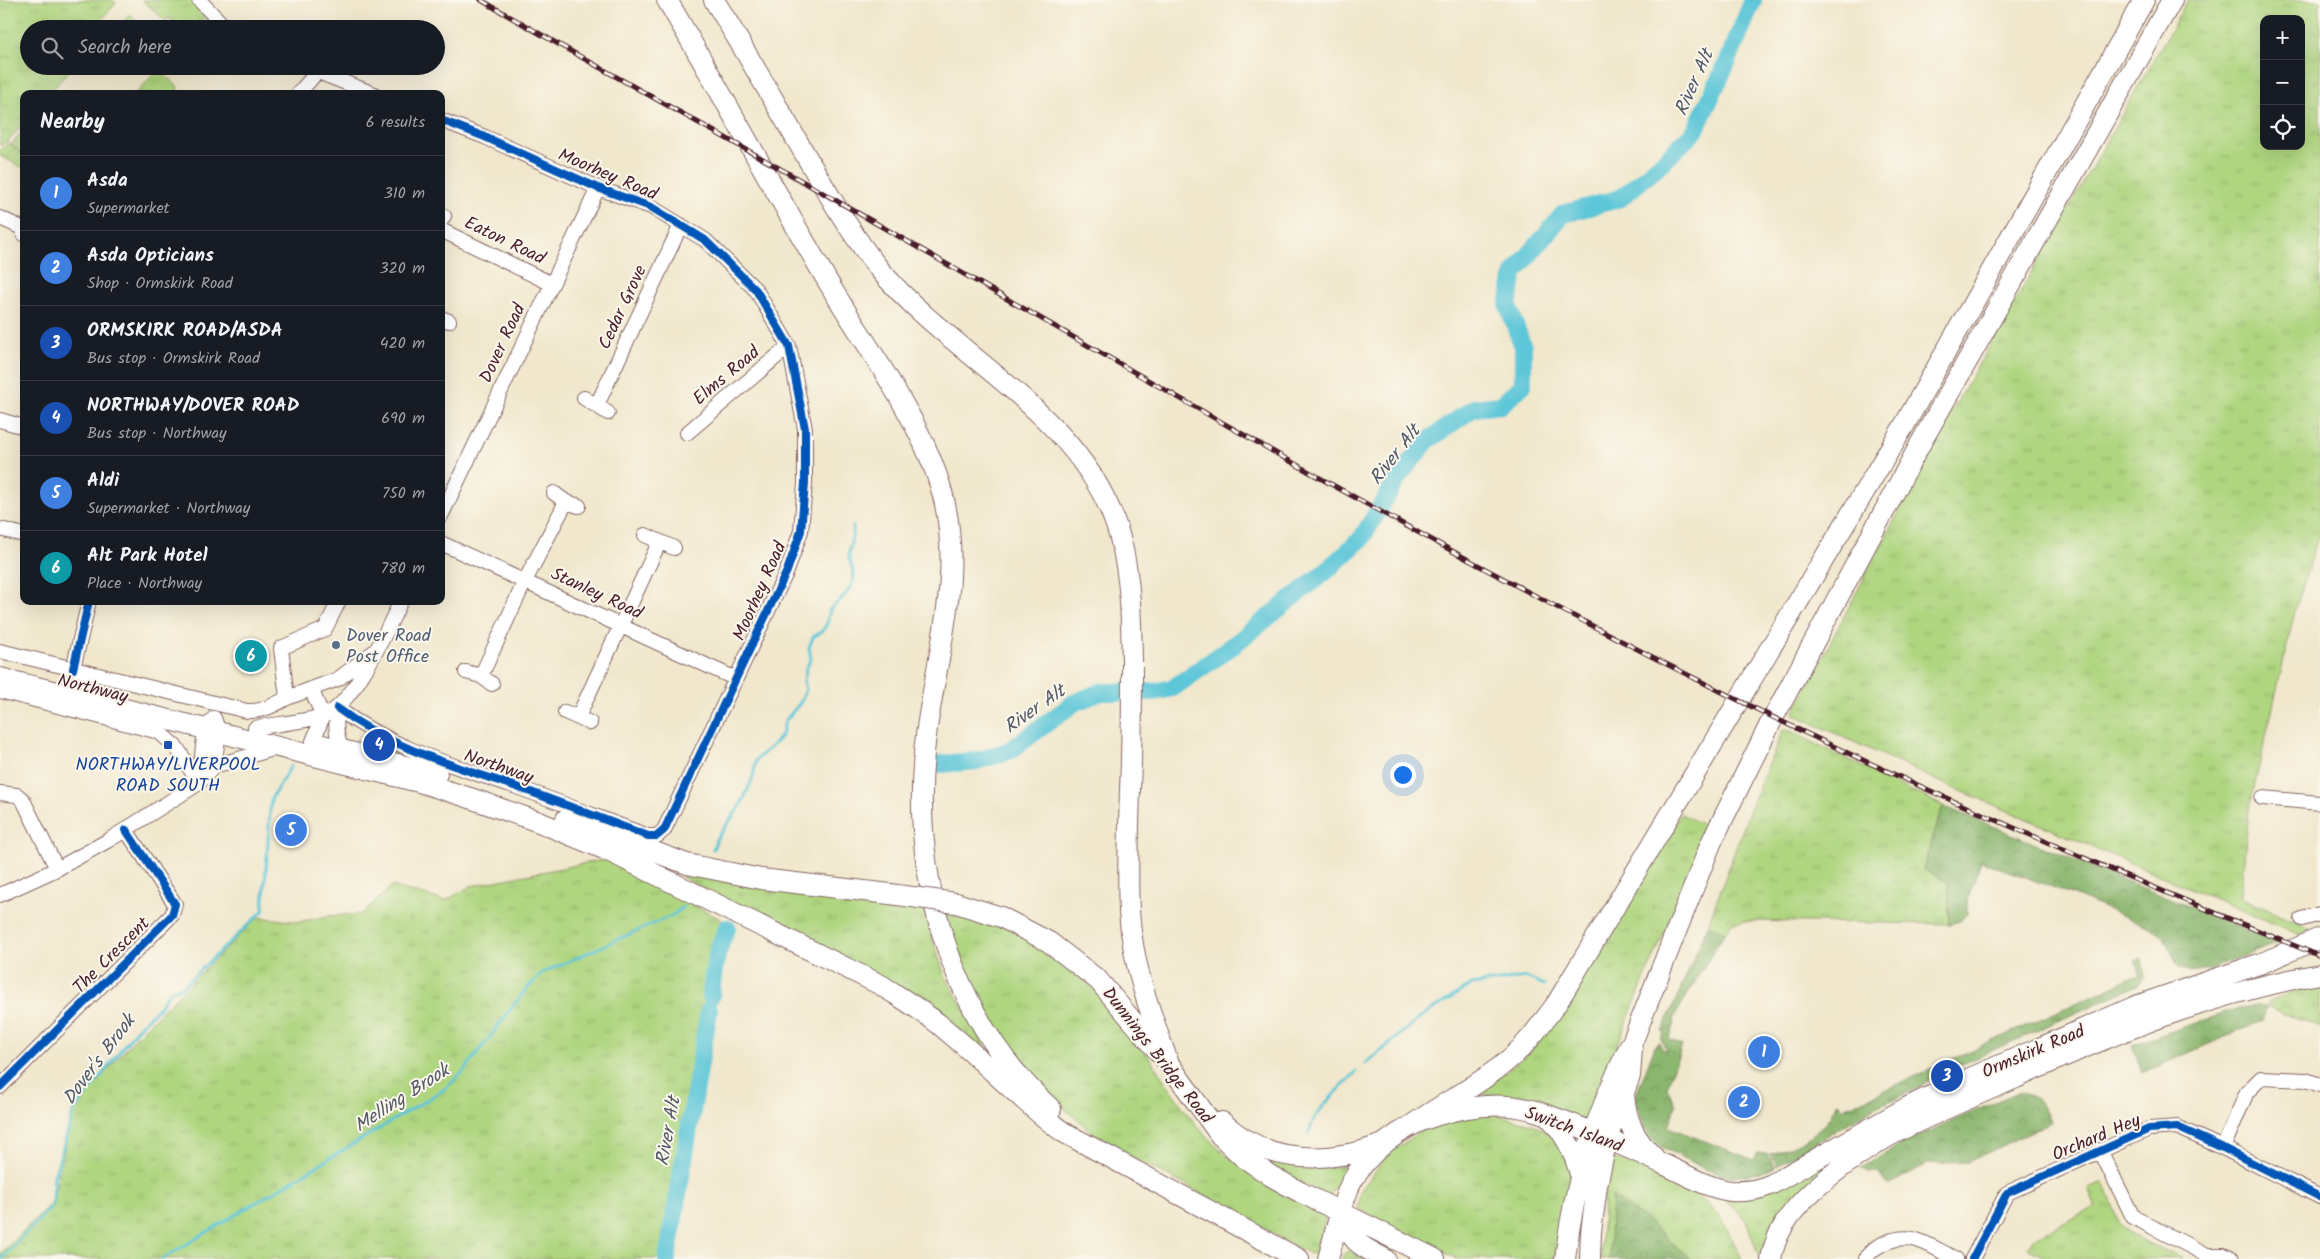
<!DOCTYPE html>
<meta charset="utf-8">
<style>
body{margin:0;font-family:Kalam,sans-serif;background:#242831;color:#f1f3f6}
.controls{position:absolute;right:15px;top:15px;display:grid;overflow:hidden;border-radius:10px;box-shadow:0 5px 20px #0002}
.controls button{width:45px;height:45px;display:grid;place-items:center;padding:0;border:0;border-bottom:1px solid #363941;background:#171b24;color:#f1f3f6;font:25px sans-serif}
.you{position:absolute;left:1402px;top:774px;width:18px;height:18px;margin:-12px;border:4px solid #fff;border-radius:50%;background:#1a73e8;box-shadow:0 0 0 8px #1a73e833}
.badge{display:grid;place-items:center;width:32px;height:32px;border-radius:50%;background:#d690ce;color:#fff;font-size:16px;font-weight:700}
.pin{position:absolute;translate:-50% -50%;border:2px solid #fff;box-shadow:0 1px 5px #0006}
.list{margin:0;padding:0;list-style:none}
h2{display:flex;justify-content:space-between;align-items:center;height:65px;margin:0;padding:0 20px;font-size:21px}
h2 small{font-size:16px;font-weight:400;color:#9ea1a6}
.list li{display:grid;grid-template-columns:32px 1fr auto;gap:15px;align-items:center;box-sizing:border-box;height:75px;padding:0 20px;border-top:1px solid #363941}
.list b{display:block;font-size:19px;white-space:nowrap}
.list p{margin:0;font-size:16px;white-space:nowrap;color:#9ea1a6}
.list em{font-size:16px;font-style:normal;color:#9ea1a6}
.icon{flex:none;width:28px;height:28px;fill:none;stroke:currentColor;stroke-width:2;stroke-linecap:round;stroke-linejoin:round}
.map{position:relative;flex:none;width:2320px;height:1259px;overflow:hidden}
.search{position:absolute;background:#171b24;box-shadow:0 5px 20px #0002;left:20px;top:20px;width:425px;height:55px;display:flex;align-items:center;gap:12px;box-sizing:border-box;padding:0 18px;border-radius:28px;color:#9ea1a6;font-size:19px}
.panel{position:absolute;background:#171b24;box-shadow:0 5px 20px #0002;left:20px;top:90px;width:425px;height:515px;border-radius:10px}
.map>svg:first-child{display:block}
.grass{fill:url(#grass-tufts);stroke:#7c7a55;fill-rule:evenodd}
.forest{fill:url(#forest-crowns);stroke:#6a6a4c}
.garden{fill:#afd57f;stroke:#7c7a55}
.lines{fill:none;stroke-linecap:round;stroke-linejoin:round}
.stream{stroke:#5dc6d8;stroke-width:3}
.river{stroke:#5dc6d8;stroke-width:18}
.minor-casing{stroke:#846563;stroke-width:16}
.highway-casing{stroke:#846563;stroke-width:22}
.minor{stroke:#fff;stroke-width:14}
.highway{stroke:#fff;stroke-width:20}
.rail-casing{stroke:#4a1f2b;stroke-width:5}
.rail{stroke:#fbf7ec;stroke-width:3;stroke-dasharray:9;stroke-linecap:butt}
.highway-bridge-casing{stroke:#846563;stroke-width:22;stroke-linecap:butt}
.highway-bridge{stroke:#fff;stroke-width:20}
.cycleway-casing{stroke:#fbf7ec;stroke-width:11}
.cycleway{stroke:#0057b8;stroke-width:8}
.service-dot{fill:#5c6f8a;stroke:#fbf7ec;stroke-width:2}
.transit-dot{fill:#1a4fb4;stroke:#fbf7ec;stroke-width:2}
.labels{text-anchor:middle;stroke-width:4;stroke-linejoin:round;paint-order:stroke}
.street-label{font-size:18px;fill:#4a1f2b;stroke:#fbf7ec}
.service-label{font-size:18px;fill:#4e5e75;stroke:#fbf7ec;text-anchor:start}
.transit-label{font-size:18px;fill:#164399;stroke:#fbf7ec}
.water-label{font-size:19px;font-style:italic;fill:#515968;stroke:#fbf7ec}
</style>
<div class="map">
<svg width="2320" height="1259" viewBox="0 0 2320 1259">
<defs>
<pattern id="grass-tufts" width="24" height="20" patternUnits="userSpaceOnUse" patternTransform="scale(1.25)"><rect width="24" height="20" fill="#afd57f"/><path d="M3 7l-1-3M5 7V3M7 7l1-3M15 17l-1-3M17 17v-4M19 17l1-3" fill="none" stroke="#98b66e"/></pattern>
<pattern id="forest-crowns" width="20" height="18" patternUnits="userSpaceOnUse" patternTransform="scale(1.25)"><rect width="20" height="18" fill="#8bb66e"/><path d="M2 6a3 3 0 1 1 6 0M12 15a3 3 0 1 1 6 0" fill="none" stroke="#74935b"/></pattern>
</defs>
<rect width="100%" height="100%" fill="#fbf7ec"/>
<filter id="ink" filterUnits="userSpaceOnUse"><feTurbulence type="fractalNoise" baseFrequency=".02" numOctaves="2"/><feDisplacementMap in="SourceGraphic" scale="10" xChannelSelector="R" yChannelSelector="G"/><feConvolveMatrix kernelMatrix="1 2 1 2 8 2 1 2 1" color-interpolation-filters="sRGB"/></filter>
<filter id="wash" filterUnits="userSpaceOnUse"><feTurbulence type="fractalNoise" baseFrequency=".0096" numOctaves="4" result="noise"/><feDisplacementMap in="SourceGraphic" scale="20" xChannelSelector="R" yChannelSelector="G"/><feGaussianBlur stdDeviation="1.12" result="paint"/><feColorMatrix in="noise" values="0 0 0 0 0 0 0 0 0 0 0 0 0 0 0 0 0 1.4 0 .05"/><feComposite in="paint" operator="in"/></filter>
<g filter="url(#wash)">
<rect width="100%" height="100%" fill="#f0e7cc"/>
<path class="grass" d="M 0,0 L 113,0 L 116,3 L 94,29 L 29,29 L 29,66 L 73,66 L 49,94 L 24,94 L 24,123 L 8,141 L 0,146 Z
M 142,0 L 191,0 L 206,15 L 194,29 L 179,29 L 169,18 L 166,21 Z
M 2188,0 L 2320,0 L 2320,531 L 2295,611 L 2249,810 L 2240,897 L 2311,929 L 2300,935 L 1947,785 L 1793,714 L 1949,416 ZM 2264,19 L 2301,19 L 2301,146 L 2264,146 Z
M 129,15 L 146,29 L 118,29 Z
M 208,17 L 219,29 L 197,29 Z
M 158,69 L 178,87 L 176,94 L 136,94 Z
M 9,143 L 24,155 L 24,168 L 0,156 L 0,150 Z
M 1784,728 L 1943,806 L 1923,869 L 1949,882 L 1949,924 L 1744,921 L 1732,923 L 1725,932 L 1708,925 L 1752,804 Z
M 1681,814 L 1708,827 L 1585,1122 L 1528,1098 L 1479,1094 L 1532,1050 Z
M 607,859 L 722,920 L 710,951 L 703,1021 L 683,1116 L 661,1259 L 0,1259 L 0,1254 L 52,1203 L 73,1109 L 140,1033 L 258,917 L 299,922 L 327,916 L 362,914 L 392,886 L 445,901 L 471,886 Z
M 685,869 L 923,908 L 944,974 L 990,1055 L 922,1001 L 682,877 Z
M 943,913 C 968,917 997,921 1020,934 C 1047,948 1101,991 1120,1015 C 1147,1051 1169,1092 1198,1127 C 1233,1168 1278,1193 1326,1215 L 1316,1256 L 1291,1245 L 1249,1218 L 1137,1160 L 1091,1131 L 1041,1089 L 996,1034 L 970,980 Z
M 2320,988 L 2320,1028 L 2267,1007 L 2269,1001 L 2299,990 Z
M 1493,1114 L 1535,1125 L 1558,1140 L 1572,1169 L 1554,1259 L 1457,1259 L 1358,1209 L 1360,1192 L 1388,1154 L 1422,1130 L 1455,1118 Z
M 1843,1155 L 1799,1194 L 1775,1221 L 1764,1259 L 1760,1259 L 1746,1220 L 1724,1198 Z
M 1261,1158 L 1312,1168 L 1346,1166 L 1330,1196 L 1286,1177 Z
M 1611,1158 C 1650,1170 1695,1183 1720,1218 C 1729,1230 1735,1246 1742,1259 L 1600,1259 L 1604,1198 Z
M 2104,1182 L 2119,1222 L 2128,1233 L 2183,1259 L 2048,1259 L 2027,1248 L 2034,1238 L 2096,1207 L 2088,1188 Z
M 1349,1251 L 1366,1259 L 1342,1259 L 1344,1255 Z"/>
<path class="forest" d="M 1943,806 L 2278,943 L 2210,969 L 2191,972 L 2178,966 L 2164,937 L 2150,927 L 2066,892 L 1981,861 L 1967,901 L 1967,914 L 1960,921 L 1949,924 L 1949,883 L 1923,869 Z
M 1708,925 L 1725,932 L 1673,1019 L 1674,1026 L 1669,1040 L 1682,1045 L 1667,1087 L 1676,1105 L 1668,1127 L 1754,1160 L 1757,1153 L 1768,1154 L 1775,1167 C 1730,1184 1717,1176 1676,1154 C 1666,1149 1654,1144 1648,1134 C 1642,1123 1639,1109 1635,1098 L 1655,1046 L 1657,1046 L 1659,1042 L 1663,1050 L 1666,1049 L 1661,1039 L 1664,1033 L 1662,1032 Z
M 2142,958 L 2145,976 L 2138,985 L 1940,1074 L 1937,1066 L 2140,974 L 2135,961 Z
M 2263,1005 L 2267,1007 L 2262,1021 L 2142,1073 L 2132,1045 L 2239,1008 Z
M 1934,1068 L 1937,1075 L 1916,1089 L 1868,1111 L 1777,1166 L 1771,1154 C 1803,1143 1823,1134 1838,1102 L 1843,1109 Z
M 2018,1092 C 2038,1094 2042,1106 2051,1122 L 1968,1162 L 1927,1164 L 1888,1185 L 1878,1172 L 1867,1173 L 1861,1168 L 1905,1142 Z
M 1612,1196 L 1649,1222 L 1690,1259 L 1609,1259 Z"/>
<path class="garden" d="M 24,130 L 24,155 L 11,145 Z"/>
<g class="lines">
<path class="stream" d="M 713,849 L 717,838 L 741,805 L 753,777 L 756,760 L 776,742 L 782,734 L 785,721 L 800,703 L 806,690 L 804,681 L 806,669 L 811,658 L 809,648 L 813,637 C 826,631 828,623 830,609 C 840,601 857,585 853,571 C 851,563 848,561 849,552 C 850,543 854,536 853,526
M 1365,1064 L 1421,1017 L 1471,985 L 1526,977 L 1544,985
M 1308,1134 L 1314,1119 L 1324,1105 L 1356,1072
M 1,1259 L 53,1205 L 54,1177 L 74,1111 L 137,1029 L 159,1007 L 171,990 L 182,987 L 263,911 L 271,799 L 291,766
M 162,1259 L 445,1089 L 464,1071 L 523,993 L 542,973 L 673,915 L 683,907"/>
<path class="river" d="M 941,764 L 977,761 L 1011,750 L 1074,703 L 1100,692 L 1153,692 L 1173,688 L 1231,647 L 1326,571 L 1361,539 L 1399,476 L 1427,441 L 1474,408 L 1501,405 L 1523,385 L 1523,347 L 1508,306 L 1514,273 L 1563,214 L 1621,198 L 1665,160 L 1695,131 L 1730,56 L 1753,0
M 711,996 C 713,971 716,951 727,928
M 667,1259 L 709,1010"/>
</g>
</g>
<g filter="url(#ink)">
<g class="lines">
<defs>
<path id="minor" d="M 199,0 L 227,29
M 303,66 L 374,94
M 298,94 L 317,72
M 0,218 L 22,228 L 24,234
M 441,221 L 444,216
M 441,230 L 552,284
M 441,318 L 449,321
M 584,398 L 608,413
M 597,405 L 681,225
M 0,420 L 24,427
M 687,433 L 789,346
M 554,493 L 566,502 L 579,506
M 441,516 L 598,188
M 0,529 L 24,535
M 645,535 L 674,548
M 441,543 L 736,679
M 339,601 L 325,629 L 281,648 L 287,698 L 338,679 L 376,650
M 0,651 L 247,711 C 263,712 274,705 287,698
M 73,669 L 89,601
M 466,672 L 481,676 L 492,684
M 481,676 L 525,581 L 566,502
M 311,689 L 323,716
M 0,691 L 159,732 L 177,748 L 199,783
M 337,708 C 389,747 451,765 511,785 C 557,801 602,819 648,836 L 657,836 L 664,830 L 787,571 L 801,531 L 805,483 L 805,429 L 789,346 L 756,290 L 705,240 L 651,207 L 598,188 L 485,137 L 441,120
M 337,708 C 336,723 335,735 342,749
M 565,712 L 590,723
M 578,717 L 659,543
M 255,728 C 277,724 301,722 323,716 C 353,707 387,629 401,601
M 308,754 L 323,716
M 199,782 L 205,729 L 214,718 L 219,732 L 214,766
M 0,793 L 17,795 L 23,800 L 57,869
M 2262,798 L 2320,803
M 0,895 L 57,869 L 109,840 L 199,783 L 214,766 L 277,748
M 2302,919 L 2320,914
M 0,1087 L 172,915 L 175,904 L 126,830
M 2223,1148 L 2247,1092 L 2261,1078 L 2306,1080 L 2320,1085
M 2100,1150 L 2133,1217 L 2207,1255 L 2224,1255 L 2232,1259
M 1866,1259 C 1873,1244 1897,1236 1913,1239 C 1927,1242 1943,1253 1956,1259
M 1972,1259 L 2007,1193 L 2149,1129 L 2177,1127 L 2223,1148 L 2320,1197"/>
<path id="highway" d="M 667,0 C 722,93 773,189 828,282 C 865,345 923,422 942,492 C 964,571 938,650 927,728 C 907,865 947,1015 1051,1109
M 714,0 C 747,53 778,108 810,163 C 832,200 853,237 880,270 C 953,357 1075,411 1115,522 C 1131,566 1131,614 1132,661 C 1132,703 1132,746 1130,789 C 1129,830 1127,870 1129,911 C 1133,969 1150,1011 1169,1064
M 0,678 L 419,782 L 470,798 L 539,822 L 604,849 L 881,985 C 904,1000 927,1013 947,1031 C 987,1064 1022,1102 1063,1132 L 1299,1259
M 322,745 L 437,774
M 566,819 L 687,864 L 761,879 L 890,894
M 956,903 L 1001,917 L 1049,942 L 1098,980 L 1169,1064 L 1220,1135 L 1243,1157 L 1271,1176 L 1300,1192 L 1435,1259
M 1624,1094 C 1626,1120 1634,1139 1653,1156
M 1549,1117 C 1565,1133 1574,1152 1580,1174
M 1222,1122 C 1231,1129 1240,1137 1250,1142 C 1288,1164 1341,1160 1380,1145
M 1412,1125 C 1443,1103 1478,1086 1507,1061 C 1527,1045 1542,1023 1557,1003 L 1905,424 L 2144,0
M 1341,1211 C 1348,1240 1360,1246 1385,1259
M 1328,1259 C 1335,1234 1340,1207 1351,1183 C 1367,1152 1402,1126 1435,1116 C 1466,1106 1499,1101 1532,1110 C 1575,1123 1620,1144 1661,1163 C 1683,1173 1707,1188 1731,1191 C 1746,1192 1759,1190 1772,1184 L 1906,1108 L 1945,1089 L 2136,1006 L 2262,963 L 2320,938
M 1565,1259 C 1574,1182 1597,1109 1633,1040 L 1712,841 L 1771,722 L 1923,439 L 2172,0
M 1590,1259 L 1591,1232 L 1597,1186 L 1607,1139 L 1630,1076 L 1632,1049
M 1771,1259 C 1773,1249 1776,1239 1781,1230 C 1800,1193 1856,1155 1891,1135 C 1932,1114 1974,1096 2016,1078 C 2116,1032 2211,993 2320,974"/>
</defs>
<use href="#minor" class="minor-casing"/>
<use href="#highway" class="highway-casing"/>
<use href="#minor" class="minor"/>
<use href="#highway" class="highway"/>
<defs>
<path id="rail" d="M 481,0 C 611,75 742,146 872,221 C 1148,380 1424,543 1710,686 C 1908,786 2114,872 2320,956"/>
</defs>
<use href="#rail" class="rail-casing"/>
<use href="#rail" class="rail"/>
<defs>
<path id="highway-bridge" d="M 890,894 L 956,903"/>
</defs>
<use href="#highway-bridge" class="highway-bridge-casing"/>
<use href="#highway-bridge" class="highway-bridge"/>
<defs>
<path id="cycleway" d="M 73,669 L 89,601
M 337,708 C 389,747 451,765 511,785 C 557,801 602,819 648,836 L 657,836 L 664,830 L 787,571 L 801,531 L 805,483 L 805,429 L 789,346 L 756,290 L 705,240 L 651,207 L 598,188 L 485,137 L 441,120
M 0,1087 L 172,915 L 175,904 L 126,830
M 1972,1259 L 2007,1193 L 2149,1129 L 2177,1127 L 2223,1148 L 2320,1197"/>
</defs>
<use href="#cycleway" class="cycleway-casing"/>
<use href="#cycleway" class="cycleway"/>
</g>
</g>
<circle class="service-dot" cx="336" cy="645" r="5"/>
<rect class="transit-dot" x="163" y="740" width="10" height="10" rx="2.5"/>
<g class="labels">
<g class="street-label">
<text transform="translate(608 174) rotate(23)" y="6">Moorhey Road</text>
<text transform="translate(505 240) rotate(26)" y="6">Eaton Road</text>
<text transform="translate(622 307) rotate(-65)" y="6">Cedar Grove</text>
<text transform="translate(502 343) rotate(-65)" y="6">Dover Road</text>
<text transform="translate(726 375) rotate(-40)" y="6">Elms Road</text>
<text transform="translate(759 591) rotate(-66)" y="6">Moorhey Road</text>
<text transform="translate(597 593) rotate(25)" y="6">Stanley Road</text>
<text transform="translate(93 688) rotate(14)" y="6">Northway</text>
<text transform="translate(499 766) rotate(19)" y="6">Northway</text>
<text transform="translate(111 955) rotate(-45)" y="6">The Crescent</text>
<text transform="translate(2033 1051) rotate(-23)" y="6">Ormskirk Road</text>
<text transform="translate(1158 1055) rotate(52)" y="6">Dunnings Bridge Road</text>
<text transform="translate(1574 1129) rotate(20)" y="6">Switch Island</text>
<text transform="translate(2096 1137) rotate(-23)" y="6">Orchard Hey</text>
</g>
<g class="service-label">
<text x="346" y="641">Dover Road<tspan x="346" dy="21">Post Office</tspan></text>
</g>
<g class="transit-label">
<text x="168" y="770">NORTHWAY/LIVERPOOL<tspan x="168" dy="21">ROAD SOUTH</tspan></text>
</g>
<g class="water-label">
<text transform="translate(1693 82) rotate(-66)" y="7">River Alt</text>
<text transform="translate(1394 454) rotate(-52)" y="7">River Alt</text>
<text transform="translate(1034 708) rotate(-35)" y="7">River Alt</text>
<text transform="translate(98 1059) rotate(-53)" y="7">Dover's Brook</text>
<text transform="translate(401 1097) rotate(-33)" y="7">Melling Brook</text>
<text transform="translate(667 1131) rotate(-80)" y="7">River Alt</text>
</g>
</g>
</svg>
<div class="controls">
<button>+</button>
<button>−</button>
<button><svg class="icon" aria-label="locate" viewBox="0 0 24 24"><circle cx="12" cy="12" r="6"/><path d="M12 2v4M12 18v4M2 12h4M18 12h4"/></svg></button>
</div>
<div class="you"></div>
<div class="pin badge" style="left:1764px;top:1052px;background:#3f7fe0">1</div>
<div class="pin badge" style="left:1744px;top:1102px;background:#3f7fe0">2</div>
<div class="pin badge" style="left:1947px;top:1076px;background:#1a4fb4">3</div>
<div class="pin badge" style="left:379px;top:745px;background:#1a4fb4">4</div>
<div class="pin badge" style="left:291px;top:830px;background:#3f7fe0">5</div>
<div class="pin badge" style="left:251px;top:656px;background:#0f9aa8">6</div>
<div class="search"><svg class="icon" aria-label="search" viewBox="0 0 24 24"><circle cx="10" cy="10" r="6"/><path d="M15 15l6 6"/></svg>Search here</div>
<section class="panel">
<h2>Nearby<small>6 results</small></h2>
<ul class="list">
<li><span class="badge" style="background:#3f7fe0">1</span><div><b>Asda</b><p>Supermarket</p></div><em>310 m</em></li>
<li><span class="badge" style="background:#3f7fe0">2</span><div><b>Asda Opticians</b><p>Shop · Ormskirk Road</p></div><em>320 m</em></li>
<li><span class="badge" style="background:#1a4fb4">3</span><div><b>ORMSKIRK ROAD/ASDA</b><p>Bus stop · Ormskirk Road</p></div><em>420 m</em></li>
<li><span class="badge" style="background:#1a4fb4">4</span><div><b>NORTHWAY/DOVER ROAD</b><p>Bus stop · Northway</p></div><em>690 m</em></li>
<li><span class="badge" style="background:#3f7fe0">5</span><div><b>Aldi</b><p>Supermarket · Northway</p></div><em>750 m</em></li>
<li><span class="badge" style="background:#0f9aa8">6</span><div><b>Alt Park Hotel</b><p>Place · Northway</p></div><em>780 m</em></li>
</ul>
</section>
</div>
